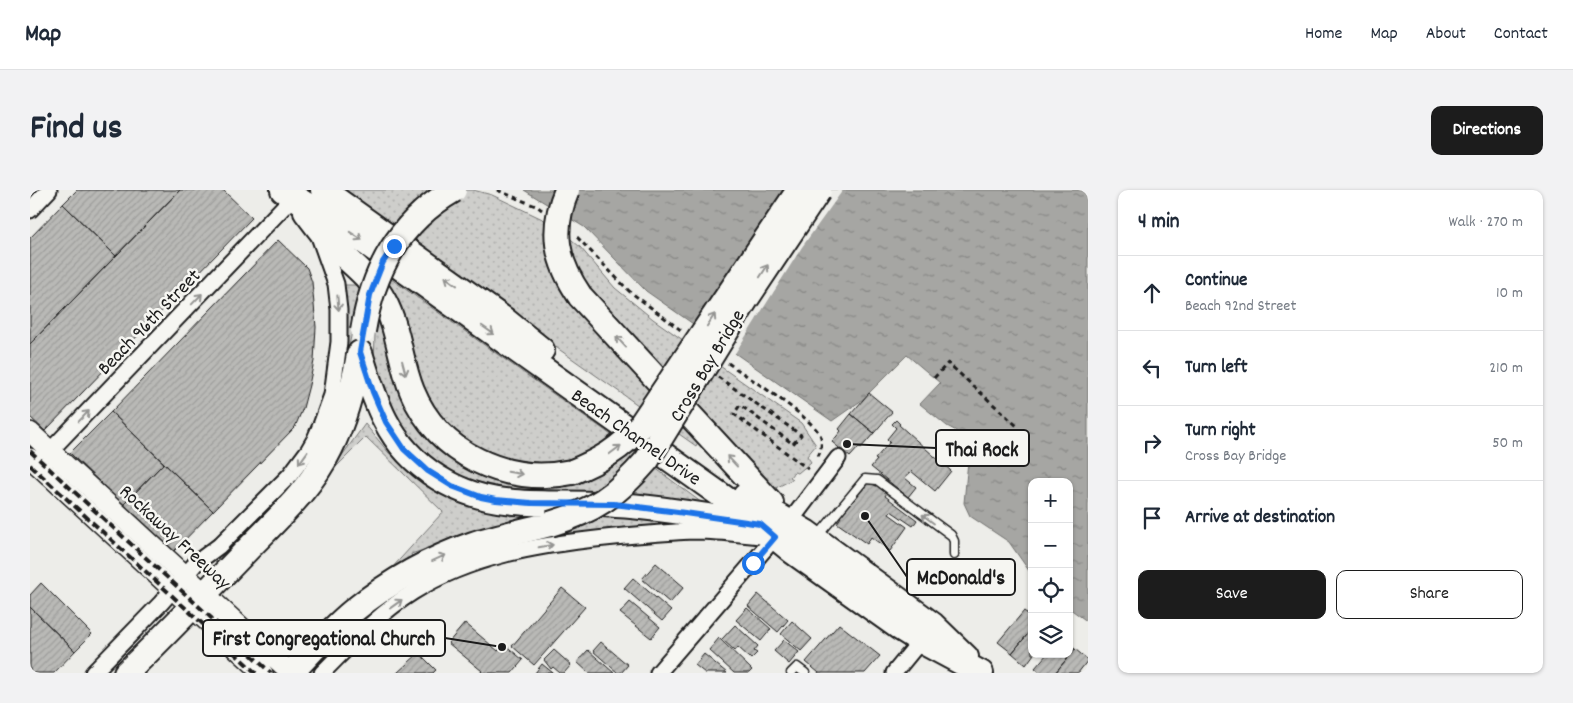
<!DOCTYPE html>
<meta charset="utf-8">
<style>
body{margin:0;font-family:Dekko,sans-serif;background:#f2f2f3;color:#1f2937}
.controls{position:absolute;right:15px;bottom:15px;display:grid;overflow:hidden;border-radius:10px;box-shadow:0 1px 4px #0004}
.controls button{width:45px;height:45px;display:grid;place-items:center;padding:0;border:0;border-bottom:1px solid #e0e1e3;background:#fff;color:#1f2937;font:25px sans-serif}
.stop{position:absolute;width:15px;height:15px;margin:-11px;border:4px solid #1a73e8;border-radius:50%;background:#fff}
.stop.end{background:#1a73e8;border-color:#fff;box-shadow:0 1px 5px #0008}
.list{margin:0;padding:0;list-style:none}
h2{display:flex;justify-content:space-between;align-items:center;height:65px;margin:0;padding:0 20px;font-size:21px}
h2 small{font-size:16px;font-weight:400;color:#747a83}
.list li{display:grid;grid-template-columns:32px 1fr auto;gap:15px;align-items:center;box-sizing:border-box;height:75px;padding:0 20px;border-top:1px solid #e0e1e3}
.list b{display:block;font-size:19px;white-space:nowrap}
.list p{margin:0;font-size:16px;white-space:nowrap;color:#747a83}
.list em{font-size:16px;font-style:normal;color:#747a83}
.actions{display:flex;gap:10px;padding:15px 20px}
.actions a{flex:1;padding:11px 0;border:1px solid #1c1c1c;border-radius:10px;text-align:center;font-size:18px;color:#1c1c1c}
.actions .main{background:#1c1c1c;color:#fff}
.icon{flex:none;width:28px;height:28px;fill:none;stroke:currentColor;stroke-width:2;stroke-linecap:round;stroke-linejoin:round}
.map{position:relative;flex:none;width:1058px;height:483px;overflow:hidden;border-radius:10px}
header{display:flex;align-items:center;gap:30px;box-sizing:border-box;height:70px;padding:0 25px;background:#fff;border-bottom:1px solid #e0e1e3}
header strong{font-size:24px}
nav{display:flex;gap:28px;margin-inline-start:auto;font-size:18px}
.intro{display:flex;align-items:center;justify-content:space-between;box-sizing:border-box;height:120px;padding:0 30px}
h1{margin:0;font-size:35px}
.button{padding:12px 22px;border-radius:10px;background:#1c1c1c;color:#fff;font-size:18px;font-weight:700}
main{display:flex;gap:30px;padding:0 30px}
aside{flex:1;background:#fff;border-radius:10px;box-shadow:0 1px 4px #0004}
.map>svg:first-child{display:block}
.grass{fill:url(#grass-dots);stroke:#757574}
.water{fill:url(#water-ripples);stroke:#6f6f6d}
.pier{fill:#edede9}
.building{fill:url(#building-hatch);stroke:#1c1c1c}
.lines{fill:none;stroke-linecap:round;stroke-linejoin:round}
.service-casing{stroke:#1c1c1c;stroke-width:11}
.minor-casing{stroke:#1c1c1c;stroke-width:19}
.tertiary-casing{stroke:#1c1c1c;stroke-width:22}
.primary-casing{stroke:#1c1c1c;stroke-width:28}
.path{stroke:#1c1c1c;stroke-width:3;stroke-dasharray:5 4;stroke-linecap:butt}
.service{stroke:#f6f6f2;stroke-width:8}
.minor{stroke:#f6f6f2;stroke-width:15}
.tertiary{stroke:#f6f6f2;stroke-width:19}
.primary{stroke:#f6f6f2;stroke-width:24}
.rail{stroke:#1c1c1c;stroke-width:4;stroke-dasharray:8 4;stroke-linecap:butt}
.primary-bridge-casing{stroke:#1c1c1c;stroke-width:28;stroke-linecap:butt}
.primary-bridge{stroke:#f6f6f2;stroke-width:24}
.oneway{stroke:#949492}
.route{stroke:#1a73e8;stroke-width:6}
.labels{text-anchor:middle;stroke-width:5;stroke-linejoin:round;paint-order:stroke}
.street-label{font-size:20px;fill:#1c1c1c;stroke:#f6f6f2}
.leader{fill:none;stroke:#1c1c1c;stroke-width:2}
.callout-dot{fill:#1c1c1c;stroke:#f6f6f2;stroke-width:2}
.callout{fill:#f6f6f2;stroke:#1c1c1c;stroke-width:2}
.callout-label{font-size:21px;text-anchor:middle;font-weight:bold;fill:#1c1c1c}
</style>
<header>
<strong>Map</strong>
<nav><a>Home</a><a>Map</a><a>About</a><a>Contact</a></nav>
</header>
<div class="intro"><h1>Find us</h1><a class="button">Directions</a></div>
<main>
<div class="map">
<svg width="1058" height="483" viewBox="0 0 1058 483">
<defs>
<pattern id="grass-dots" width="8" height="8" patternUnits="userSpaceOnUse" patternTransform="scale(1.25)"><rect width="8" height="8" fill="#cececb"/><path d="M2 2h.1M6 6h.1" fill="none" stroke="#b0b0ae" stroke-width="1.8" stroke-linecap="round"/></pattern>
<pattern id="water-ripples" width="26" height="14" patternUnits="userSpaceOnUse" patternTransform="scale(1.25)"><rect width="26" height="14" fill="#a6a6a3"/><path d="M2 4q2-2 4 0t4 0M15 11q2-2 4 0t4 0" fill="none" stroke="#868684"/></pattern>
<pattern id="building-hatch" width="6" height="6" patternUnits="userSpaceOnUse" patternTransform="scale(1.25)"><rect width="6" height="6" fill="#b9b9b6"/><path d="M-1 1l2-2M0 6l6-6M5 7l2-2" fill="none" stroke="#9e9e9c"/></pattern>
</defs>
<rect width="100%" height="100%" fill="#edede9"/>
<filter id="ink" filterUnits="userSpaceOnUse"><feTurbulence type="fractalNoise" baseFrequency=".02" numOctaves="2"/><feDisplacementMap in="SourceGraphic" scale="10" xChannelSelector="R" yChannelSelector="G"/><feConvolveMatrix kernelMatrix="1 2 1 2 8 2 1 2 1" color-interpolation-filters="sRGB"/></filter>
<g filter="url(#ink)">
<path class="grass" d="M 312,0 L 443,0 L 462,5 L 525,35 L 550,57 L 585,98 L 623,129 L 771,233 L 786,255 L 777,266 L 781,272 L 768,283 L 764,282 L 760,287 L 763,289 L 738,302 L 559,103 L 543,117 L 668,252 L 666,256 L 469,117 Z
M 354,84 L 573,239 L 676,316 L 523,308 L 436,295 L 370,245 L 344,176 L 345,144 L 322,141 L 310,203 L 312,95 L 329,95 L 346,118 L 421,268 L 451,285 L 489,297 L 523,296 L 498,278 L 458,268 L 429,244 L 425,247 L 400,214 L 359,104 Z
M 335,234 L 359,263 L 426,309 L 477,322 L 480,326 L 518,323 L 446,343 L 381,364 L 383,370 L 360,380 L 413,322 L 336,247 L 297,286 Z
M 573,325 L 679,333 L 473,357 C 508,350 541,342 573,325 Z"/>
<path class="water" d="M 494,0 L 1058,0 L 1058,432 L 1039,418 L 1039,292 L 1002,292 L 1002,385 L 979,352 L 940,326 L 934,313 L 938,271 L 937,258 L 932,244 L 917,236 L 890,214 L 910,193 L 877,165 L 832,210 L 802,231 L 616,101 L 554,37 Z"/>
<path class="pier" d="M 761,0 L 813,0 L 772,57 L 704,165 L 666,139 Z"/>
<path class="building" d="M 47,0 L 150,0 L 86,66 L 33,14 Z
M 150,0 L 193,0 L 222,28 L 15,241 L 0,227 L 0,154 Z
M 33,14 L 86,66 L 0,154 L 0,48 Z
M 248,50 L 277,78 L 282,92 L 286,137 L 284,171 L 279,195 L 273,218 L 265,237 L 183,321 L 81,222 Z
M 839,203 L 862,222 L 844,243 L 821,224 Z
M 81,222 L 134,273 L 93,315 L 40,263 Z
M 821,224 L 844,243 L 831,258 L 829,257 L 820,267 L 802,252 L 811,241 L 809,239 Z
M 866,230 L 870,234 L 869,235 L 921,281 L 905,301 L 881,281 L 875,288 L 886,297 L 878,307 L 841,277 L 847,270 L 845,269 L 860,252 L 857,249 L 866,238 L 862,234 Z
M 134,273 L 183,321 L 142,363 L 93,315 Z
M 837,291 L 846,296 L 847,294 L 858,301 L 855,306 L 887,330 L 883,336 L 861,321 L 859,324 L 877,337 L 860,361 L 841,347 L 837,354 L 807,333 L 811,327 L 809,325 L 827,298 L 831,301 Z
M 626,373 L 654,397 L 640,413 L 612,389 Z
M 603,388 L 641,421 L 632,431 L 594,398 Z
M 11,393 L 62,444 L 45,461 L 0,417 L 0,405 Z
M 532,398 L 555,417 L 504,475 L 482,456 Z
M 728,404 L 758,430 L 748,442 L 718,416 Z
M 600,412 L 630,437 L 621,448 L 590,423 Z
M 0,417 L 45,461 L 24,483 L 0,483 Z
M 717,418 L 741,439 L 731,451 L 706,430 Z
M 994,421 L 1002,427 L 1002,439 L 982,463 L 968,452 Z
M 762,431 L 782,449 L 771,461 L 751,444 Z
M 435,433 L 468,461 L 474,454 L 493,470 L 482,483 L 450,483 L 452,481 L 418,453 Z
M 809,434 L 850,466 L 835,483 L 789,483 L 776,472 Z
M 705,435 L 728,456 L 724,461 L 727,463 L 721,469 L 708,457 L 705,461 L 692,449 Z
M 1002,439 L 1002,464 L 1004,464 L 996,475 L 982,463 Z
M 689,448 L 722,480 L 719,483 L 704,483 L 679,460 Z
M 754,450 L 769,462 L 759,474 L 744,461 Z
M 571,452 L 598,475 L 591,483 L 588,483 L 563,461 Z
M 1039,454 L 1045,459 L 1025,483 L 1011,483 L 1005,478 L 1017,464 L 1039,464 Z
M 1045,459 L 1058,470 L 1048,483 L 1025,483 Z
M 524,460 L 541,475 L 534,483 L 530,483 L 523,477 L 521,479 L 514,470 Z
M 558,460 L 584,483 L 559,483 L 547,472 Z
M 389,463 L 406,480 L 403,483 L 367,483 Z
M 674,464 L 697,483 L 675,483 L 665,475 Z
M 512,474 L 523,483 L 505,483 Z"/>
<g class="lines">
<defs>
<path id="service" d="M 787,347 L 835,289 L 847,290 L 921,345 L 924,351 L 924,365
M 761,483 L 767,477 L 775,483"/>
<path id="minor" d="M 0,20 L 19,0
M 20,261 L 263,7
M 759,333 L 808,268
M 63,483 L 131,413 L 166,373 L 189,356 L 260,285 L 278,261 L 285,249 L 291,235 L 302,205 L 309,152 L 309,120 L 306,94 L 290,49
M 292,483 C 321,454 348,424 383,402 C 440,366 508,355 575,348 C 605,345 635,342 666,341 C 691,341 716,345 741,347
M 628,483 L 745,347
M 864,483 L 896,444"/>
<path id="tertiary" d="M 0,242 L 261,483
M 0,268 L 233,483"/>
<path id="primary" d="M 253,0 L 329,48 L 713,321 L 762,361 L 870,438 L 891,451 L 951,483
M 293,0 L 475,130 L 512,160
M 276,22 C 284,32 291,43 300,52 C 318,72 341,86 354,111 C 369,139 370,172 382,201 C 408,264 477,296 542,282
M 550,106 L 741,313
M 330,163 C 337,185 344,209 355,230 C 380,279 429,308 484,312 C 518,315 552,312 586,315 C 623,317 659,323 696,329 C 706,330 716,333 726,334
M 715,306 L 776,342 L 869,410 L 903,435 L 936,467
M 96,483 C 137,444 176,402 216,361 C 246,330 281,299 300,259 C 315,229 323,198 329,165
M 261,483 C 281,462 301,439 323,421 C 359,392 399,369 443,354 C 468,346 494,341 520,334"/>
</defs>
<use href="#service" class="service-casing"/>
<use href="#minor" class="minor-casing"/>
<use href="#tertiary" class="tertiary-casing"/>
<use href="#primary" class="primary-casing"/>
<path class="path" d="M 467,0 L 508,17 L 512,20
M 547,47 L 599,101 L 652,141
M 698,173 C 716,186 785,229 791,247 C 792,252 791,262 788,266
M 688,187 L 771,245 L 763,254 L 710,215 L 704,224 L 778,279
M 904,188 L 918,173 L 987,236"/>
<use href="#service" class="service"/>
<use href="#minor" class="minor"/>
<use href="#tertiary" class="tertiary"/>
<use href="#primary" class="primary"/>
<path class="rail" d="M 0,261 L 241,483
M 0,275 L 226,483"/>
<defs>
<path id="primary-bridge" d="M 537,0 C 520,40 526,71 550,106
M 333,141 C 343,80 369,32 424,0
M 542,282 C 569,271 591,259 610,236 L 769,0
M 520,334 C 564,321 587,305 617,270 L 717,108 L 789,0"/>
</defs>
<use href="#primary-bridge" class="primary-bridge-casing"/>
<use href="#primary-bridge" class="primary-bridge"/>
</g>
<defs><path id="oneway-shaft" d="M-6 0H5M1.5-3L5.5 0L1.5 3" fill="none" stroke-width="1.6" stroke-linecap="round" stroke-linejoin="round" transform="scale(1.25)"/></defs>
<g class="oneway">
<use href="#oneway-shaft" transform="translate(326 46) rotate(33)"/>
<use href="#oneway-shaft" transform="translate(734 81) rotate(-57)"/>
<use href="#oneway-shaft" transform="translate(421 91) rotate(-144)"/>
<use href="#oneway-shaft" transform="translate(167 109) rotate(-46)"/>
<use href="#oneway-shaft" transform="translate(308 113) rotate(85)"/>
<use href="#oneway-shaft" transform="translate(681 130) rotate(-57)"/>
<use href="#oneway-shaft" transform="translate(458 140) rotate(35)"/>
<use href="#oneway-shaft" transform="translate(591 152) rotate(-133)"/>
<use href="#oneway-shaft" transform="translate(374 178) rotate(75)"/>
<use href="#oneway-shaft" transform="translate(54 226) rotate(-46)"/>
<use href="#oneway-shaft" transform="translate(585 260) rotate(-37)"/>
<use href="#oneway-shaft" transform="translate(273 268) rotate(126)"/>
<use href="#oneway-shaft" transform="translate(702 271) rotate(-133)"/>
<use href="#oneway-shaft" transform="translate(485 283) rotate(10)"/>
<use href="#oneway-shaft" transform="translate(898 329) rotate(-143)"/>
<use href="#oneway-shaft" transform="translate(516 356) rotate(-10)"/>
<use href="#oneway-shaft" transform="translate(409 368) rotate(-24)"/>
<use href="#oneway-shaft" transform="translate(366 414) rotate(-36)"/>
</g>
</g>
<g class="lines" filter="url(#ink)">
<path class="route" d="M 364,56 L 353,72 L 340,105 L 330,162 L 343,202 L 356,232 L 374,259 L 398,281 L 422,296 L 451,307 L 466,310 L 501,313 L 584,314 L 648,322 L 730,334 L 745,347 L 723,373"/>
</g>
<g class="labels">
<g class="street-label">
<text transform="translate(118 131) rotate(-46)" y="7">Beach 96th Street</text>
<text transform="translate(676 175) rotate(-59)" y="7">Cross Bay Bridge</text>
<text transform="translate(607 246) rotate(35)" y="7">Beach Channel Drive</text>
<text transform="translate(146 346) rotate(43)" y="7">Rockaway Freeway</text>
</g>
</g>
<path class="leader" d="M817 254L906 258M835 326L877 387M472 457L415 448"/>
<g class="callout-dot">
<circle cx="817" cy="254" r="5"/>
<circle cx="835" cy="326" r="5"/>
<circle cx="472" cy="457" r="5"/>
</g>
<g class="callout">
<rect x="906" y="240" width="93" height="36" rx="5"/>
<rect x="877" y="369" width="108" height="36" rx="5"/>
<rect x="173" y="430" width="242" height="36" rx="5"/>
</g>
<g class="callout-label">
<text x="952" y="266">Thai Rock</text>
<text x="931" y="394">McDonald's</text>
<text x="294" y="455">First Congregational Church</text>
</g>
</svg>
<div class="controls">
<button>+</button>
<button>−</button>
<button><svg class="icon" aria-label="locate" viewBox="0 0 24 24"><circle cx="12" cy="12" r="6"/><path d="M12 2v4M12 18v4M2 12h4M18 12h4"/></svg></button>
<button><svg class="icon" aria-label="layers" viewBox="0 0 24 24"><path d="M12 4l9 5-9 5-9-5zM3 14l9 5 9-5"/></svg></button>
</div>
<div class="stop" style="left:723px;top:373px"></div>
<div class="stop end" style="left:364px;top:56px"></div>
</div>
<aside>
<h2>4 min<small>Walk · 270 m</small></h2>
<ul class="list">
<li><svg class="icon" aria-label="ahead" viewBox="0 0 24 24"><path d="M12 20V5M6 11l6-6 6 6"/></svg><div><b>Continue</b><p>Beach 92nd Street</p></div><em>10 m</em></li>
<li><svg class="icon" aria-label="left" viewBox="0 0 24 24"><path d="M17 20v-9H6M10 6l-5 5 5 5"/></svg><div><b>Turn left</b></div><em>210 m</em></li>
<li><svg class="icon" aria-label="right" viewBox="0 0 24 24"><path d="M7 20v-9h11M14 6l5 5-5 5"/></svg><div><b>Turn right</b><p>Cross Bay Bridge</p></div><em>50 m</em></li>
<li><svg class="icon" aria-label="arrive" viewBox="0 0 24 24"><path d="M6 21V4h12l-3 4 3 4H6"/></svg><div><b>Arrive at destination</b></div></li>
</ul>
<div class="actions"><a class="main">Save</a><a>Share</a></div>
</aside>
</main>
